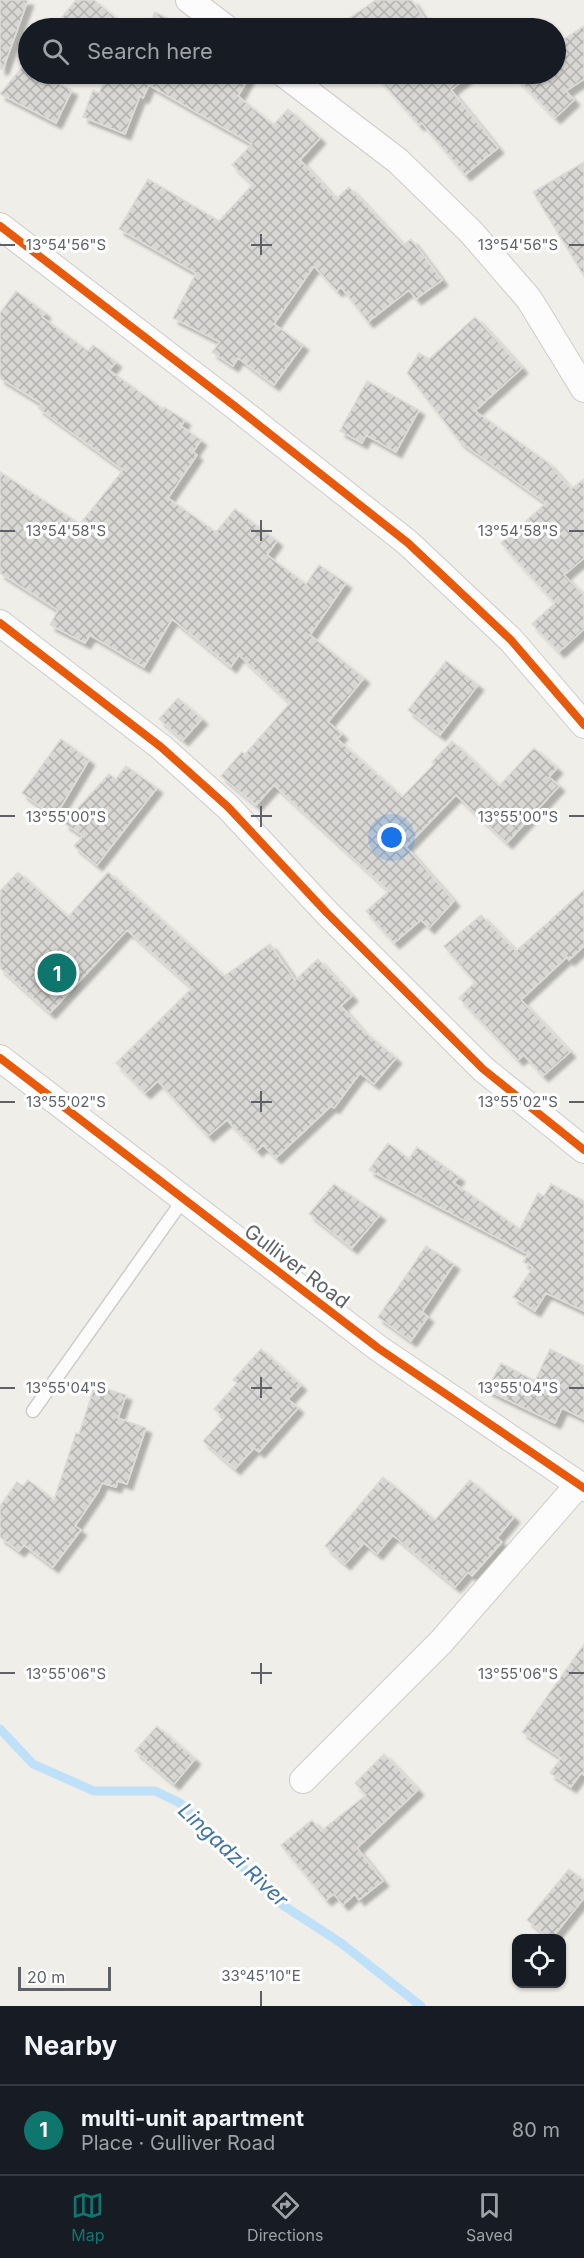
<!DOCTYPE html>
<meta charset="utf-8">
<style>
body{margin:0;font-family:Inter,sans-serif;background:#242831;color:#f1f3f6}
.controls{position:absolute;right:18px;bottom:18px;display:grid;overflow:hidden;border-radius:12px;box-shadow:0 2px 4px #0004}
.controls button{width:54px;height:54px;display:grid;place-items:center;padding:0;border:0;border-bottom:2px solid #363941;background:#171b24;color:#f1f3f6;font:30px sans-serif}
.scale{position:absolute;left:18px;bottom:15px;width:93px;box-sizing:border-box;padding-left:6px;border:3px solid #5e6268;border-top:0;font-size:16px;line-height:21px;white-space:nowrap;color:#5e6268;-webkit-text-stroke:4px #fff;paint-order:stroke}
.you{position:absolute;left:392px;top:838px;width:21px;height:21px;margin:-15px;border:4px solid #fff;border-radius:50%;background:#1a73e8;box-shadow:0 0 0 9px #1a73e833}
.badge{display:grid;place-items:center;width:39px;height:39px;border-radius:50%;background:#0f766e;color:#fff;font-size:20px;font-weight:700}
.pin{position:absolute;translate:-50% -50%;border:3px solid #fff;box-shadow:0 2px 6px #0006}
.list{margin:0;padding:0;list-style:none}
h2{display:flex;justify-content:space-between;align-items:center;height:78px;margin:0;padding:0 24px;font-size:26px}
h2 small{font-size:20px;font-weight:400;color:#9ea1a6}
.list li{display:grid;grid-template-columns:39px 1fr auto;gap:18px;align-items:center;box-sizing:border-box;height:90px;padding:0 24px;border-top:2px solid #363941}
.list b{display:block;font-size:22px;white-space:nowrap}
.list p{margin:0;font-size:20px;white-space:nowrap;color:#9ea1a6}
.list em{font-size:20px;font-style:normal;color:#9ea1a6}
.icon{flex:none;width:33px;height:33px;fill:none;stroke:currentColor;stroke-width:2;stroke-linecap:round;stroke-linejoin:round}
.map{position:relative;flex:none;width:584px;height:2006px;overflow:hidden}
.search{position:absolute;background:#171b24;box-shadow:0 2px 4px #0004;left:18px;right:18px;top:18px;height:66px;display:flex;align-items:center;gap:15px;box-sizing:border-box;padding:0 21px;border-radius:33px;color:#9ea1a6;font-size:22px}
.sheet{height:168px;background:#171b24}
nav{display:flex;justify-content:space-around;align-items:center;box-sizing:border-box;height:84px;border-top:2px solid #363941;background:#171b24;font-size:16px;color:#9ea1a6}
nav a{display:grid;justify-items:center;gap:3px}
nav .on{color:#0f766e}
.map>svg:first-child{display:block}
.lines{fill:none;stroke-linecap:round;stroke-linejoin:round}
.stream{stroke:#bee0f8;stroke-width:9}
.building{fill:url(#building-cross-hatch);stroke:#dedcd8;stroke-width:1.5;filter:url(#shadow)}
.service-casing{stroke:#cccccb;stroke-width:15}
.minor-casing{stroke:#cccccb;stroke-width:28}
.service{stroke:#fdfcfc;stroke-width:12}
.minor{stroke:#fdfcfc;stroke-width:26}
.cycleway-casing{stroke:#fff;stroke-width:11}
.cycleway{stroke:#e8590c;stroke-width:8}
.ticks{fill:none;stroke:#5e6268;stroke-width:2}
.labels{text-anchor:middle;stroke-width:6;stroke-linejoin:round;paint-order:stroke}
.street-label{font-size:20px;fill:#5e6268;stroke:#fff}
.water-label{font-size:21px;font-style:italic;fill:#3e74ac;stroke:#fff}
.ticks-label{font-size:15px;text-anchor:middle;fill:#5e6268;stroke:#fff;stroke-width:6;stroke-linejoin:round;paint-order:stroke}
</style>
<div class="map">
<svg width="584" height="2006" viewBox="0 0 584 2006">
<defs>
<pattern id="building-cross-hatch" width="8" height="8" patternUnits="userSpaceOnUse" patternTransform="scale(1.5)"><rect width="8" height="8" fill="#d8d7d4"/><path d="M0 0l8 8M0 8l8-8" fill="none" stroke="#b2b2b0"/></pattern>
<filter id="shadow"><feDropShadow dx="5.5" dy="5.5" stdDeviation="1.5" flood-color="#0004"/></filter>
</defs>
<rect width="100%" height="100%" fill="#efeee9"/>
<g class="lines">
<path class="stream" d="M 0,1729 L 33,1764 L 94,1791 L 155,1791 L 180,1803 L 275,1900 L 341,1943 L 421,2006"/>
</g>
<path class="building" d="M 0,0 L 28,0 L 3,69 L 0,69 Z
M 76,0 L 94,0 L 128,28 L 130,23 L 140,28 L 76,28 L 62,17 Z
M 376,0 L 412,0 L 424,18 L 410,28 L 335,28 Z
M 155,12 L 185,27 L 184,28 L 147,28 Z
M 584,26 L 584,79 L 566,91 L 574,100 L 555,118 L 513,74 L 555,74 L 555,45 Z
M 23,66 L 28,69 L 28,74 L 38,74 L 72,90 L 56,123 L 0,94 Z
M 108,74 L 251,74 L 238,96 L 273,125 L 288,109 L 320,138 L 300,160 L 336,199 L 349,187 L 403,245 L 411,239 L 442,280 L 416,299 L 409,290 L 368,322 L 341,287 L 337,291 L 314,266 L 274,324 L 303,345 L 274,385 L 238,358 L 233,366 L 212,352 L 220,342 L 173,318 L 196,273 L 119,229 L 148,179 L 219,221 L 253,184 L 232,165 L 252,144 L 149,85 L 143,98 L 140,96 L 125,134 L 83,117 L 93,90 L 99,93 Z
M 375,74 L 471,74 L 451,90 L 498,148 L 465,175 L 422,123 L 419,125 Z
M 584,162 L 584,276 L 533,192 Z
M 16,291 L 45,313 L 42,317 L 88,351 L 93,345 L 116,362 L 109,370 L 163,409 L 164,407 L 185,420 L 181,426 L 201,440 L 193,452 L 197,455 L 168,498 L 216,532 L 235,509 L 277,541 L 267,555 L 306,584 L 319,565 L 346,583 L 310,635 L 364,678 L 328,722 L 342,734 L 337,739 L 402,797 L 434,764 L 432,762 L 452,741 L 499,786 L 534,748 L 557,768 L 549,777 L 559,786 L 507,843 L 456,795 L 406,847 L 454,901 L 429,928 L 421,920 L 394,943 L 366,911 L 389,891 L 274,785 L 256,805 L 221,776 L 242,752 L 245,754 L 290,703 L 239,655 L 231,667 L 172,619 L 144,667 L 90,635 L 85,643 L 50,625 L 58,610 L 0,573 L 0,472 L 80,524 L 123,470 L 38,408 L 42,404 L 0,378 L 0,313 Z
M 475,317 L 522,368 L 475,411 L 547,462 L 571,489 L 584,479 L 584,558 L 564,575 L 584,596 L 584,629 L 559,652 L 532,624 L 555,603 L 501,543 L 546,503 L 460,442 L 407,373 L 419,353 L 429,359 Z
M 367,381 L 419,410 L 396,452 L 366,435 L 362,443 L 340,431 Z
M 446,661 L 478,685 L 440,735 L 408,710 Z
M 178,698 L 202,719 L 183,740 L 159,719 Z
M 61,739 L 89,760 L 55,817 L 22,793 Z
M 126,766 L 157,788 L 97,865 L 74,846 L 83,836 L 64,823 L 109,774 L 116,779 Z
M 18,872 L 68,917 L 108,872 L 224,976 L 270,944 L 295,980 L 318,959 L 352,996 L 341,1006 L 361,1029 L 396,1058 L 374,1084 L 360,1073 L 334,1108 L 331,1106 L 276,1158 L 263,1145 L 257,1151 L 227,1120 L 208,1136 L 158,1081 L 145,1093 L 116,1063 L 192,988 L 127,930 L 50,1013 L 0,968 L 0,891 Z
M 584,890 L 584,946 L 569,960 L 567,957 L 521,1000 L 570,1052 L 543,1076 L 524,1055 L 518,1060 L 459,998 L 475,982 L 444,946 L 481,915 L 516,951 Z
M 388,1143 L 409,1159 L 417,1147 L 459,1177 L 454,1183 L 520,1229 L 538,1193 L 544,1196 L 551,1184 L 584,1201 L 584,1311 L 546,1293 L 535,1311 L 513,1297 L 533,1267 L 523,1262 L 528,1254 L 369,1170 Z
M 334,1184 L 380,1215 L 352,1248 L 309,1214 Z
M 426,1246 L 454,1264 L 422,1312 L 428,1317 L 411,1341 L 378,1317 Z
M 261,1349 L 301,1385 L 288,1399 L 298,1408 L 259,1452 L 254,1448 L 235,1469 L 203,1441 L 224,1418 L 214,1409 L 237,1383 L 233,1380 Z
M 550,1349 L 584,1366 L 584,1419 L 562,1408 L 555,1423 L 487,1390 L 501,1363 L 535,1381 Z
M 95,1385 L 126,1395 L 118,1418 L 146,1428 L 127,1484 L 118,1481 L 116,1487 L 102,1483 L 98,1492 L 75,1526 L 81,1530 L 53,1567 L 24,1545 L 19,1551 L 0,1537 L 0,1506 L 17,1482 L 23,1486 L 28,1480 L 54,1500 L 76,1433 L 79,1434 Z
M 383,1477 L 435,1520 L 470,1480 L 514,1517 L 497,1538 L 502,1542 L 472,1576 L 468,1572 L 455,1587 L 393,1535 L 377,1554 L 364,1543 L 345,1564 L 325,1546 Z
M 584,1644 L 584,1775 L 581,1773 L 571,1787 L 550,1773 L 561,1758 L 522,1732 Z
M 157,1726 L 195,1759 L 174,1784 L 135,1751 Z
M 384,1754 L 418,1790 L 357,1848 L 383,1881 L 359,1900 L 355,1894 L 343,1905 L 334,1894 L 326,1900 L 281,1845 L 312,1820 L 321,1831 L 366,1795 L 355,1783 Z
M 569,1869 L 584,1881 L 584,1898 L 552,1938 L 549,1938 L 527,1920 Z"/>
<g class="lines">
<defs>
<path id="service" d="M 33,1411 L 183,1200"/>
<path id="minor" d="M 189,0 L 226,28
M 284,74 L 398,161 L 471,232 L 529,299 L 584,389
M 0,226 L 232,404 L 408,543 L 511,640 L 584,725
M 0,623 L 161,747 L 228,807 L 327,913 L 483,1069 L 584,1150
M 0,1058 L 378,1348 L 584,1488
M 303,1780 L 441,1642 L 579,1484"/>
</defs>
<use href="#service" class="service-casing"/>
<use href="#minor" class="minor-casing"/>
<use href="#service" class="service"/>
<use href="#minor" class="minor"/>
<defs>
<path id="cycleway" d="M 0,226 L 232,404 L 408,543 L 511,640 L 584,725
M 0,623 L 161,747 L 228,807 L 327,913 L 483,1069 L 584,1150
M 0,1058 L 378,1348 L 584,1488"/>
</defs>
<use href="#cycleway" class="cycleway-casing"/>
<use href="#cycleway" class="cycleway"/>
</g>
<path class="ticks" d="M 261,234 L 261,255M 0,245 L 15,245M 251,245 L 272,245M 569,245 L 584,245M 261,520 L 261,541M 0,531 L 15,531M 251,531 L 272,531M 569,531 L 584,531M 261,806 L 261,827M 0,816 L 15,816M 251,816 L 272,816M 569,816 L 584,816M 261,1091 L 261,1112M 0,1102 L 15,1102M 251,1102 L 272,1102M 569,1102 L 584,1102M 261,1377 L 261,1398M 0,1388 L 15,1388M 251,1388 L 272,1388M 569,1388 L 584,1388M 261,1663 L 261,1684M 0,1673 L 15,1673M 251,1673 L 272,1673M 569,1673 L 584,1673M 261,1991 L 261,2006"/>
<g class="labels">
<g class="street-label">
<text transform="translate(297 1266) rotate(37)" y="7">Gulliver Road</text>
</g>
<g class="water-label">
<text transform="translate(233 1855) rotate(43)" y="7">Lingadzi River</text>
</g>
</g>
<g class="ticks-label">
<text x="66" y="250">13°54'56"S</text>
<text x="518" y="250">13°54'56"S</text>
<text x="66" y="536">13°54'58"S</text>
<text x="518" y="536">13°54'58"S</text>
<text x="66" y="822">13°55'00"S</text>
<text x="518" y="822">13°55'00"S</text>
<text x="66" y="1107">13°55'02"S</text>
<text x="518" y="1107">13°55'02"S</text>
<text x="66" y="1393">13°55'04"S</text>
<text x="518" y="1393">13°55'04"S</text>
<text x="66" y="1679">13°55'06"S</text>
<text x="518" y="1679">13°55'06"S</text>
<text x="261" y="1981">33°45'10"E</text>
</g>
</svg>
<div class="controls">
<button><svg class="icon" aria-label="locate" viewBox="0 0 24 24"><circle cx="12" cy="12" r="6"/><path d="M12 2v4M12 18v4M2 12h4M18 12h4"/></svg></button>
</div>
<div class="scale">20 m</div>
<div class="you"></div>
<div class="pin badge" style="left:57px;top:973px">1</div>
<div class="search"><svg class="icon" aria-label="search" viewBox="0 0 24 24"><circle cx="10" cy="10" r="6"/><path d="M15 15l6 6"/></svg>Search here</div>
</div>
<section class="sheet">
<h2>Nearby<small></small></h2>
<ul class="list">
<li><span class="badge">1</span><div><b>multi-unit apartment</b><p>Place · Gulliver Road</p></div><em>80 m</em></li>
</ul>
</section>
<nav>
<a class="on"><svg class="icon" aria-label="map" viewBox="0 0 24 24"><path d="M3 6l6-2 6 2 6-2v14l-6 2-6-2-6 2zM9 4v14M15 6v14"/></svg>Map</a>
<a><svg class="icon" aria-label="directions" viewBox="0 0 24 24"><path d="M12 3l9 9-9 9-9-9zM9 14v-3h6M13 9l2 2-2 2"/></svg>Directions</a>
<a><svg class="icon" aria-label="saved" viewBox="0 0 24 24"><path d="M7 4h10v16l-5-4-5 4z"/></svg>Saved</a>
</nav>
